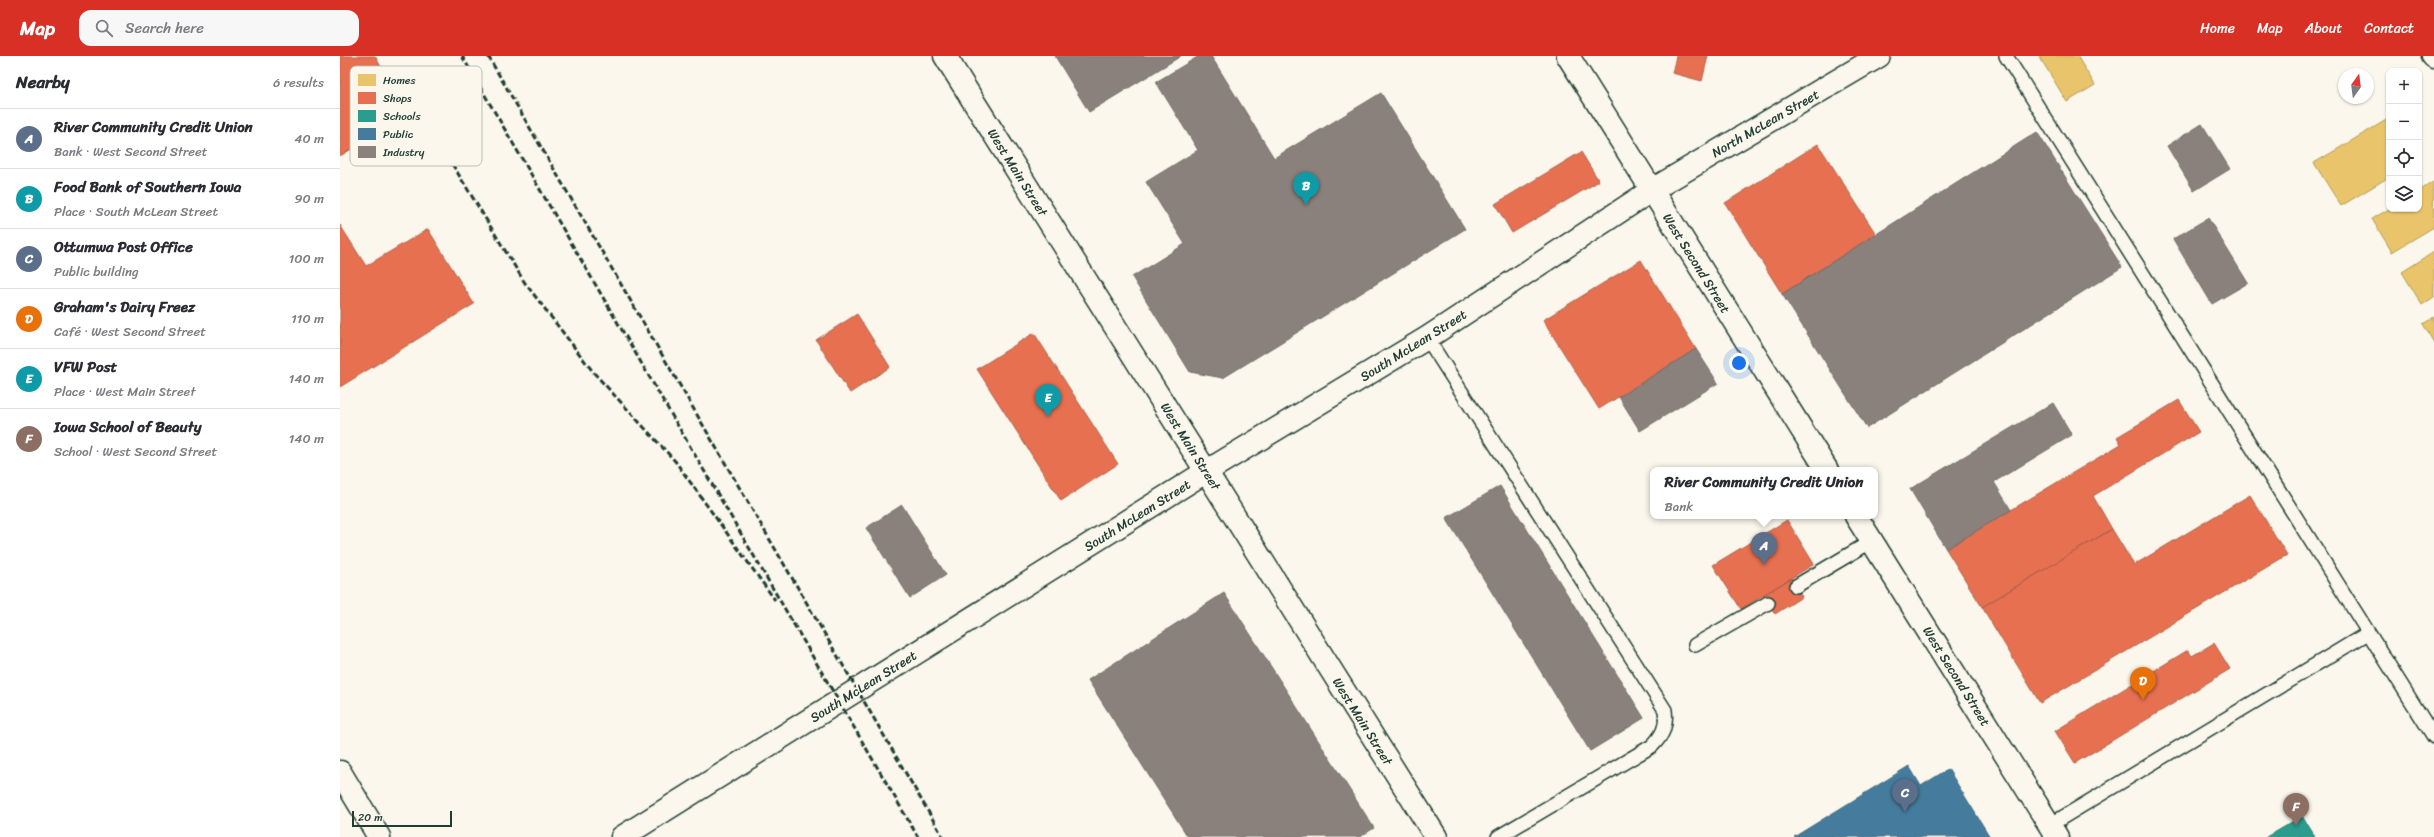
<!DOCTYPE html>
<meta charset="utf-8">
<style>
body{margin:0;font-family:Sriracha,sans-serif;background:#f7f7f7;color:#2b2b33}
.controls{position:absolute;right:12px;top:12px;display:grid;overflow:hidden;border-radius:8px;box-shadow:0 1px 3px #0004}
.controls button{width:36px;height:36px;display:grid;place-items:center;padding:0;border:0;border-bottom:1px solid #e1e1e2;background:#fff;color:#2b2b33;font:20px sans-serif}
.compass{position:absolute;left:1998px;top:12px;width:36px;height:36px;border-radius:50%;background:#fff;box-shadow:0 1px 3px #0004;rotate:14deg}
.scale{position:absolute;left:12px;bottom:10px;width:100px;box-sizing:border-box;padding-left:4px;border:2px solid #1f3d34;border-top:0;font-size:11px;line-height:14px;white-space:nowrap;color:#1f3d34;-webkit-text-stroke:3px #fbf7ec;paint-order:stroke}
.you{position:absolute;left:1399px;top:307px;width:14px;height:14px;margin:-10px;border:3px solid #fff;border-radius:50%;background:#1a73e8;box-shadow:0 0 0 6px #1a73e833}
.badge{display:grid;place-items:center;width:26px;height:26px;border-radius:50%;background:#d93025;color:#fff;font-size:13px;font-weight:700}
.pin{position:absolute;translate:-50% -33px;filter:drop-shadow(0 1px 2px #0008)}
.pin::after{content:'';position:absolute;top:21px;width:14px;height:12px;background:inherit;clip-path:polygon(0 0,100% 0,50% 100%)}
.popup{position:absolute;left:1310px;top:411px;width:228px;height:52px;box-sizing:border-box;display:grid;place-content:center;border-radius:8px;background:#fff;filter:drop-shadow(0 1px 3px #0005);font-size:13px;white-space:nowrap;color:#7c7c81}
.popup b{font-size:15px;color:#2b2b33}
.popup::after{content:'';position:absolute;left:50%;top:100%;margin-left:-8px;border:8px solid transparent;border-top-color:#fff}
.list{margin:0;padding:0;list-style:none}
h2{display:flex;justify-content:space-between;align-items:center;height:52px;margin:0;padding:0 16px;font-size:17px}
h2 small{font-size:13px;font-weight:400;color:#7c7c81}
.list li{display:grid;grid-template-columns:26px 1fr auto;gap:12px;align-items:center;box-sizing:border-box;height:60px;padding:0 16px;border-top:1px solid #e1e1e2}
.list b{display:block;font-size:15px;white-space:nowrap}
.list p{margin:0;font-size:13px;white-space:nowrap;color:#7c7c81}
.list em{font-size:13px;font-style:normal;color:#7c7c81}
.icon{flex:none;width:22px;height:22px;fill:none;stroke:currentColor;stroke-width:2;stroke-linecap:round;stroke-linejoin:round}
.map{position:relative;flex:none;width:2094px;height:781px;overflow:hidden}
header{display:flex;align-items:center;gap:24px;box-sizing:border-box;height:56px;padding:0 20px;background:#d93025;color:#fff}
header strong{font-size:19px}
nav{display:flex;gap:22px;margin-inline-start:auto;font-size:14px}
.search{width:280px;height:36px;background:#f7f7f7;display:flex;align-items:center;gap:10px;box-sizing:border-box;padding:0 14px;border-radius:12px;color:#7c7c81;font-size:15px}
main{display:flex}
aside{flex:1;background:#fff}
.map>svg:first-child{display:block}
.homes{fill:#e9c46a;stroke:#ac9c5a}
.shops{fill:#e76f51;stroke:#ab6048}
.schools{fill:#2a9d8f;stroke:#278074}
.public{fill:#457b9d;stroke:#3a687e}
.industry{fill:#8a817c;stroke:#6a6d66}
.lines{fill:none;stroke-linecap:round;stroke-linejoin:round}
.service-casing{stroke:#1f3d34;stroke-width:16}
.minor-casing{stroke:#1f3d34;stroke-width:25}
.tertiary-casing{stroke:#1f3d34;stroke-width:25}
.secondary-casing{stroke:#1f3d34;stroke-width:25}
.service{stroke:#fbf7ec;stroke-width:13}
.minor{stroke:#fbf7ec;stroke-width:22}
.tertiary{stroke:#fbf7ec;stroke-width:22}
.secondary{stroke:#fbf7ec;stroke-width:22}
.rail{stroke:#1f3d34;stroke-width:3;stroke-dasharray:6 3;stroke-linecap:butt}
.labels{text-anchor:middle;stroke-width:4;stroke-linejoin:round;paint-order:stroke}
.street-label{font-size:13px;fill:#1f3d34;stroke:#fbf7ec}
.key{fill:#fbf7ec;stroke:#b9bfb5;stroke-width:1}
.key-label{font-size:11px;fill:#1f3d34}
</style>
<header>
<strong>Map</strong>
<div class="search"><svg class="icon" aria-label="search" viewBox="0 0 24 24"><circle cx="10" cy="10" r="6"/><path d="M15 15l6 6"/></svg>Search here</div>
<nav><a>Home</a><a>Map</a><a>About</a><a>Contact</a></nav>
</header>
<main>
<aside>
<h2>Nearby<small>6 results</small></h2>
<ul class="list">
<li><span class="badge" style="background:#5c6f8a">A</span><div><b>River Community Credit Union</b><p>Bank · West Second Street</p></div><em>40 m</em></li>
<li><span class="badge" style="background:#0f9aa8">B</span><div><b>Food Bank of Southern Iowa</b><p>Place · South McLean Street</p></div><em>90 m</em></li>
<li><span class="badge" style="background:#5c6f8a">C</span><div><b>Ottumwa Post Office</b><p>Public building</p></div><em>100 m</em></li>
<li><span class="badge" style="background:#e8710a">D</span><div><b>Graham's Dairy Freez</b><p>Café · West Second Street</p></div><em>110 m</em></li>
<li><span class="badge" style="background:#0f9aa8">E</span><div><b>VFW Post</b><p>Place · West Main Street</p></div><em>140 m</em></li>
<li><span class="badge" style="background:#8d6e63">F</span><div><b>Iowa School of Beauty</b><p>School · West Second Street</p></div><em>140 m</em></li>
</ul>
</aside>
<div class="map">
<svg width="2094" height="781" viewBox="0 0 2094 781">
<rect width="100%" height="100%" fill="#fbf7ec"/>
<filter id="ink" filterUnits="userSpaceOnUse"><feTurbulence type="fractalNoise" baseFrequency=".025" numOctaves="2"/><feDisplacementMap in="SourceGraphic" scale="8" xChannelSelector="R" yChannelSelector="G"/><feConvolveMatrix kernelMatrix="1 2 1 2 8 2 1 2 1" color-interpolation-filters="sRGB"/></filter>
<g filter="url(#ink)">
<path class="homes" d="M 1699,0 L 1737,0 L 1755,29 L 1727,46 Z
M 2048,63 L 2049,121 L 2001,150 L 1974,107 Z
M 2093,126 L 2094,171 L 2052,196 L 2032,163 L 2049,153 L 2079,153 L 2079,135 Z
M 2094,196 L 2094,241 L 2082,249 L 2062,216 Z
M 2094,261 L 2094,287 L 2083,268 Z"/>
<path class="shops" d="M 0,0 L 35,0 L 68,59 L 0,100 Z
M 1336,0 L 1368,0 L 1362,25 L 1332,17 Z
M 1478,88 L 1536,178 L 1442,238 L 1385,147 Z
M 1241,96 L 1259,125 L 1172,177 L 1155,148 Z
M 0,169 L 26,210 L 88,173 L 134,248 L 0,331 Z
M 1301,204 L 1356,293 L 1259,353 L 1203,264 Z
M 517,258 L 550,311 L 510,337 L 476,284 Z
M 694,277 L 778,408 L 721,445 L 637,313 Z
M 1839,344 L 1859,376 L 1753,440 L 1772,473 L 1642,551 L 1606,493 L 1781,388 L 1777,381 Z
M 1910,439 L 1947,499 L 1700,647 L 1642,551 L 1772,473 L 1794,509 Z
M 1447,464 L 1474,508 L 1401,553 L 1373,509 Z
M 1451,522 L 1462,541 L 1435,558 L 1423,539 Z
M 1874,587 L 1890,613 L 1735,707 L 1715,675 L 1848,594 L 1852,600 Z"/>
<path class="schools" d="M 1962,760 L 1975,781 L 1926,781 Z"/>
<path class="public" d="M 1569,710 L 1581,730 L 1608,713 L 1650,781 L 1454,781 Z"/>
<path class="industry" d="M 715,0 L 841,0 L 749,56 Z
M 859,0 L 871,0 L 934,102 L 1041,37 L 1125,173 L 883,322 L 850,316 L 792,221 L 845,188 L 806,126 L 858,94 L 816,26 Z
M 1862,68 L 1890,113 L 1854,135 L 1827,90 Z
M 1697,76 L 1782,211 L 1527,372 L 1442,238 Z
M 1868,162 L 1908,227 L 1872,248 L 1833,183 Z
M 1356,293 L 1378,327 L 1300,375 L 1279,341 Z
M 1713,347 L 1732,379 L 1654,426 L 1671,454 L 1606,493 L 1570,433 Z
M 1160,430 L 1304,662 L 1250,695 L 1106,462 Z
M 562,449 L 606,519 L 570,542 L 526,472 Z
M 884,537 L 1034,772 L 1020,781 L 848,781 L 748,624 Z"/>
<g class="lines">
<defs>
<path id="service" d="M 1666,0 L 2094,681
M 1087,282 L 1325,654 C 1327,670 1323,679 1312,690 L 1158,781
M 1456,530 L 1532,485
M 1355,589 L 1428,547
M 1710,769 L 2028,577"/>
<path id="minor" d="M 2093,0 L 2094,1
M 282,781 L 867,415 L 1087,282 L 1312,134"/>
<path id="tertiary" d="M 1312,134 L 1539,0
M 0,716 L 39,781"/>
<path id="secondary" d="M 605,0 L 1096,781
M 1228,0 L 1487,414
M 1516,460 L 1717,781"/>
</defs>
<use href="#service" class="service-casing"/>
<use href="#minor" class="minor-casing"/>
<use href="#tertiary" class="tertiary-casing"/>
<use href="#secondary" class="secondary-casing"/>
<use href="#service" class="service"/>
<use href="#minor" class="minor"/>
<use href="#tertiary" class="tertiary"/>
<use href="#secondary" class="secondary"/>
<path class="rail" d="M 122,0 L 578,781
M 148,0 L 603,781
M 84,62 L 185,227 L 254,317 L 335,405 L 435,544"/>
</g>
</g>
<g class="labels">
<g class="street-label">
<text transform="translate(1425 67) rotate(-30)" y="5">North McLean Street</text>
<text transform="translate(678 116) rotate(58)" y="5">West Main Street</text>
<text transform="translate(1357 207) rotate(58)" y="5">West Second Street</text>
<text transform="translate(1073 289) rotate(-32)" y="5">South McLean Street</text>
<text transform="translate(851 390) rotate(58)" y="5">West Main Street</text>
<text transform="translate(797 459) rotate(-32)" y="5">South McLean Street</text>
<text transform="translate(1617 620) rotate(58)" y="5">West Second Street</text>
<text transform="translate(523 630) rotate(-32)" y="5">South McLean Street</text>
<text transform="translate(1023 665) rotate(58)" y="5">West Main Street</text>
</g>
</g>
<rect x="10" y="10" width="132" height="100" rx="6" class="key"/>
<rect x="18" y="18" width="18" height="12" fill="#e9c46a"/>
<rect x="18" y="36" width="18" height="12" fill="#e76f51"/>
<rect x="18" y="54" width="18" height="12" fill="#2a9d8f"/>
<rect x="18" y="72" width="18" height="12" fill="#457b9d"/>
<rect x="18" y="90" width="18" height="12" fill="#8a817c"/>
<g class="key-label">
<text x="43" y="28">Homes</text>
<text x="43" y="46">Shops</text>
<text x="43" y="64">Schools</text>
<text x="43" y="82">Public</text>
<text x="43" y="100">Industry</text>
</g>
</svg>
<div class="controls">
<button>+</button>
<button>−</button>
<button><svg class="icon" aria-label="locate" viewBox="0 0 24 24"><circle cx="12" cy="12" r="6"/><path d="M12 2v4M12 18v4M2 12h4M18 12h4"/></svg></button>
<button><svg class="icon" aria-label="layers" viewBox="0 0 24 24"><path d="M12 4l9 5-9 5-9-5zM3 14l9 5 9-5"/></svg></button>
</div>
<svg class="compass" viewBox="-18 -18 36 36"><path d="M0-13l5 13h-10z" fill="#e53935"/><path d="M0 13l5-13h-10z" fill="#7c7c81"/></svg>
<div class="scale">20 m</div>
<div class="you"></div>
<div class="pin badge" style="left:1424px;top:509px;background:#5c6f8a">A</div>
<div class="popup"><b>River Community Credit Union</b>Bank</div>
<div class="pin badge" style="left:966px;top:149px;background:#0f9aa8">B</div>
<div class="pin badge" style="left:1565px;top:756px;background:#5c6f8a">C</div>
<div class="pin badge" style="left:1803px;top:644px;background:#e8710a">D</div>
<div class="pin badge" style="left:708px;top:361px;background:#0f9aa8">E</div>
<div class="pin badge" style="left:1956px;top:770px;background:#8d6e63">F</div>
</div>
</main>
